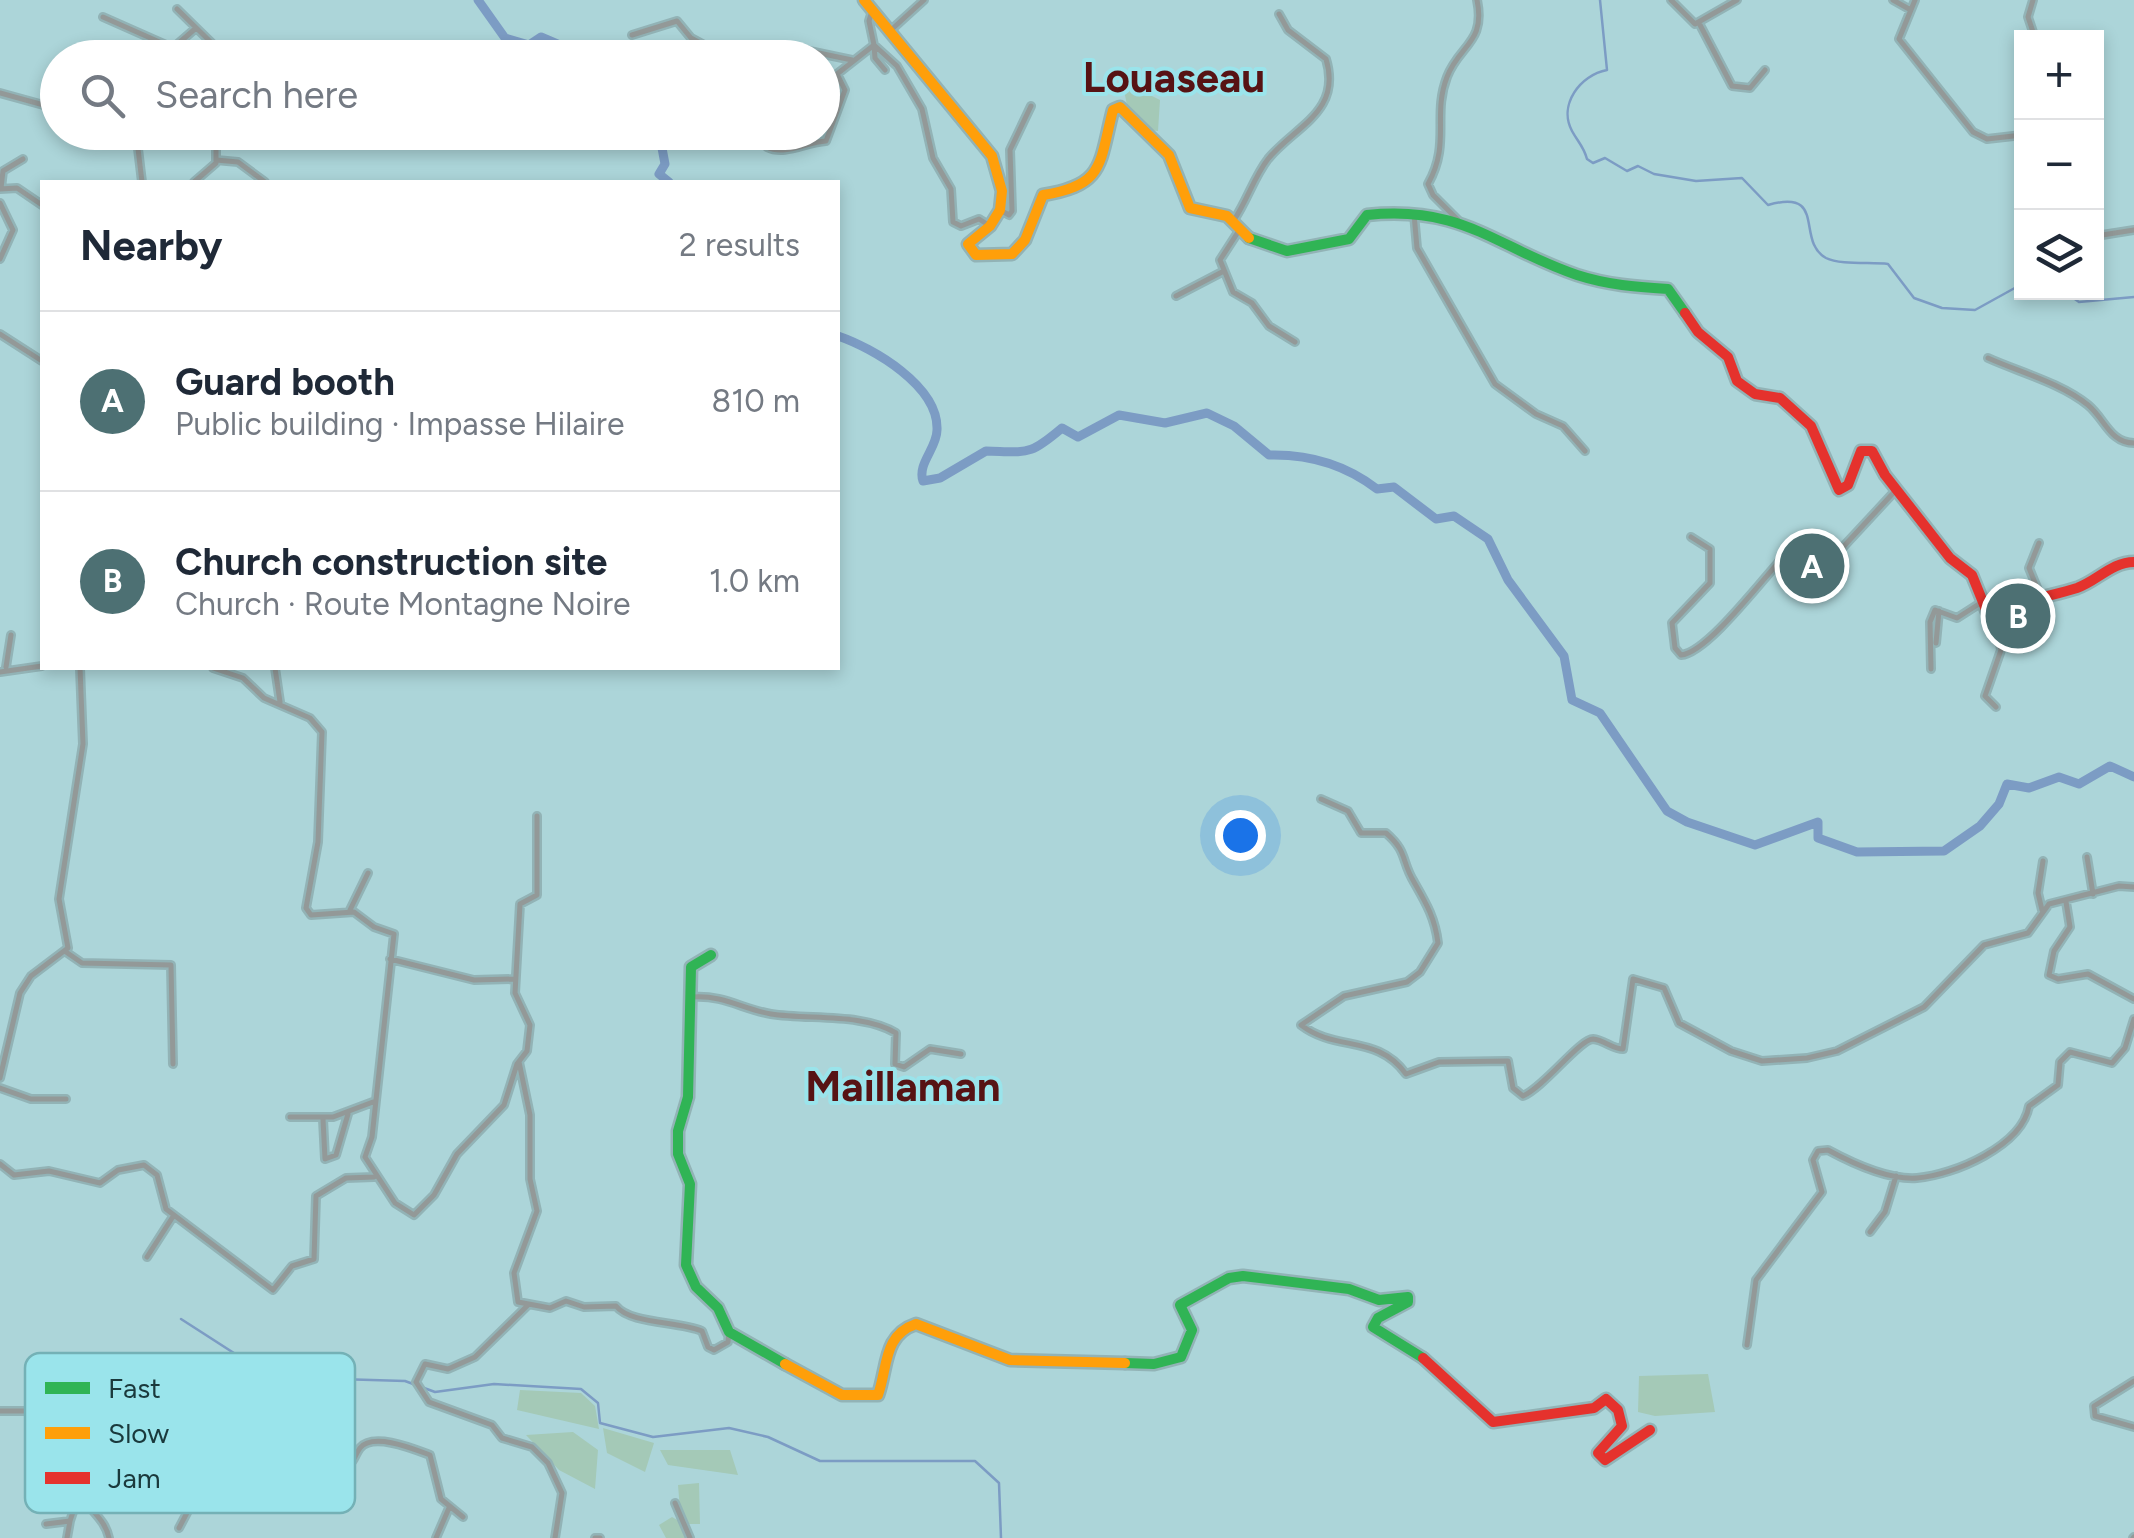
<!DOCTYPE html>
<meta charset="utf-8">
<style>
body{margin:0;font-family:Figtree,sans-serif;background:#f6f6f7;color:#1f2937}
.controls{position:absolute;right:30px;top:30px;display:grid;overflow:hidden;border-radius:0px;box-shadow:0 5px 15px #0003}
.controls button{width:90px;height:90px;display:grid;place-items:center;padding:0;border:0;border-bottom:2px solid #e0e1e3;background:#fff;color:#1f2937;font:50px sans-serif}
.you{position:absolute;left:1240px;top:835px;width:35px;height:35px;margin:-25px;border:8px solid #fff;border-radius:50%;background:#1a73e8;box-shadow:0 0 0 15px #1a73e833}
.badge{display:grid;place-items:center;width:65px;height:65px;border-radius:50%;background:#4d7073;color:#fff;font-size:32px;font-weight:700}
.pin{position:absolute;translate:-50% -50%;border:5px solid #fff;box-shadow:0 2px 10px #0006}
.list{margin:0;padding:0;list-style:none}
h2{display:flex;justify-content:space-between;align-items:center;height:130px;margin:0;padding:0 40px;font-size:42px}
h2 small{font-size:32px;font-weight:400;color:#747a83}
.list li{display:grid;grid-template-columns:65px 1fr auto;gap:30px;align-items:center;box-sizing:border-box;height:180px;padding:0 40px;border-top:2px solid #e0e1e3}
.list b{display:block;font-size:38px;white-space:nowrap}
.list p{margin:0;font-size:32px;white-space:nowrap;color:#747a83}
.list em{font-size:32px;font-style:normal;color:#747a83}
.icon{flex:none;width:55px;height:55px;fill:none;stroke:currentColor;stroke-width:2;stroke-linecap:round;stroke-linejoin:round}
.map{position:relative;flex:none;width:2134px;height:1538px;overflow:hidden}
.search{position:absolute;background:#fff;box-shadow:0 5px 15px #0003;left:40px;top:40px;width:800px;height:110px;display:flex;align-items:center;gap:25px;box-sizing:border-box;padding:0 35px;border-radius:55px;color:#747a83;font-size:38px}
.panel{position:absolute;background:#fff;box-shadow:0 5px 15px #0003;left:40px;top:180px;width:800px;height:490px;border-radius:0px}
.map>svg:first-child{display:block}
.green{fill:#a4c9b7}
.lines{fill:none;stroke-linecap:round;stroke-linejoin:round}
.stream{stroke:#7c9cc4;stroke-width:2.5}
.river{stroke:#7c9cc4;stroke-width:9}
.street-casing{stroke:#92b3b6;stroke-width:10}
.fast-casing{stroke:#92b3b6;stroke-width:15}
.slow-casing{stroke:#92b3b6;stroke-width:15}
.jam-casing{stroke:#92b3b6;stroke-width:15}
.street{stroke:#939998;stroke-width:5}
.fast{stroke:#30b455;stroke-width:10}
.slow{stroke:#ff9f0a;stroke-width:10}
.jam{stroke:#e5322d;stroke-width:10}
.labels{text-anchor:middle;stroke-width:8;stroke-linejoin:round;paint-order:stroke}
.quarter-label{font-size:42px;font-weight:bold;fill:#571314;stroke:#9ae4eb}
.key{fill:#9ae4eb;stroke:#74b1b6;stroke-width:2.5}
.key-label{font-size:28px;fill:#1a393c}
</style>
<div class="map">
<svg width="2134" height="1538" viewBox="0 0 2134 1538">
<rect width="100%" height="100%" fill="#acd5d9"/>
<path class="green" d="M 1122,81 L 1160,100 L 1158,131 L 1147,130 L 1127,105 Z
M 1708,1374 L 1715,1412 L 1655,1416 L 1638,1412 L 1639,1376 Z
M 520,1390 L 581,1393 L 595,1406 L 599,1429 L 517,1410 Z
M 603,1428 L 654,1443 L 645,1472 L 607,1453 Z
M 573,1432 L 598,1450 L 595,1489 L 559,1470 L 526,1435 Z
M 660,1450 L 730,1450 L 738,1475 L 668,1465 Z
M 699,1483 L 700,1524 L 683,1524 L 692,1531 L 690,1538 L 666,1538 L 659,1525 L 672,1517 L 681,1522 L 678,1485 Z"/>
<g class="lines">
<path class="stream" d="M 1600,0 L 1607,70 C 1580,75 1558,105 1572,131 C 1578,142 1584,147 1587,159 L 1593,163 L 1605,158 L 1627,171 L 1638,166 L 1654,174 L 1696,181 L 1742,178 L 1768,205 C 1828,188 1795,241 1826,258 C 1840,265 1871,262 1888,264 L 1914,298 L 1942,308 L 1975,310 L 2022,284
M 2065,292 L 2079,302 L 2134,297
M 181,1319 L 271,1377 L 405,1381 L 435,1392 L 494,1384 L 581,1389 L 598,1403 L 600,1423 L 653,1437 L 729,1428 L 768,1437 L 820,1461 L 975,1461 L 999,1483 L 1001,1538"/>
<path class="river" d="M 478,0 L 505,38 L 529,45 L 541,37 L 562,46 L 566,58
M 659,132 L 665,164 L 659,174 L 669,182
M 838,336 C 873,348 939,386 937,430 C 937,448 917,464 923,481 L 940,478 L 986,451 C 1029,452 1029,456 1062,428 L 1078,437 L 1119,415 L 1165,423 L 1207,413 L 1234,426 L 1269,455 C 1308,454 1346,465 1377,489 L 1394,487 L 1436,519 L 1454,516 L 1488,539 L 1508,580 L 1564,656 L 1572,700 L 1600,713 L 1667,811 L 1687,822 L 1755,845 L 1818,822 L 1818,838 L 1857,852 L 1944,851 L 1980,826 L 1999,804 L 2007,784 L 2029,788 L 2059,777 L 2079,784 L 2110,766 L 2134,777"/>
<defs>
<path id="street" d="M 1671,0 L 1695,24 L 1737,0
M 1893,0 L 1909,9
M 1915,0 L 1899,39 L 1973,132 L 1987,139 L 2022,135
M 2033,0 L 2028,17 L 2035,38
M 177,9 L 227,58
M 872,11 L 869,21 L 874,45 L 897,66 L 922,109 L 933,158 L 951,189 L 953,222 L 961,226 L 979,219 L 990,226
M 103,17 L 173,48 L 196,28
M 1699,23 L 1732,86 L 1750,88 L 1765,70
M 891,30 L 924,0
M 632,35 L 677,21 L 691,38 L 726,57 L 790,47 L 852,60
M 0,93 L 58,109
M 136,132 L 142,182
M 767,147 C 785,156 806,142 826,141 L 845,90 L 837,74 L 874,45 L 875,58 L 885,70
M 216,160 L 238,162 L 265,182
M 194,182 L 216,163 L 216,132
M 1,188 L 3,171 L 23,159
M 0,189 L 17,188 L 42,205
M 0,203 L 13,230 L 0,259
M 1000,210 L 1009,215 L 1012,211 L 1010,150 L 1031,106
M 1414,214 L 1417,248 L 1495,384 L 1536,414 L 1563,426 L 1585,451
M 1234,220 C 1247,201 1254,177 1268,159 C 1295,126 1342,112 1326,59 L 1288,30 L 1279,14
M 1458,220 L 1433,195 L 1428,184 C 1451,143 1432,116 1447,77 C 1459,45 1486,43 1477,0
M 1240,229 L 1220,260 L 1233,292 L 1252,303 L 1269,326 L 1295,342
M 2096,236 L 2134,230
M 1176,296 L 1222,272
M 0,334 L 42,361
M 1988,358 C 2019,372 2061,383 2088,405 C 2105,419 2110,443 2134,443
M 1691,537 L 1710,549 L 1710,583 L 1672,623 L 1675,648 L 1681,655 C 1710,653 1774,563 1799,540 L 1809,559 L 1831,560 L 1896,490
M 2039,543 L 2029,568 L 2040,595
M 1936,643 L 1939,611
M 6,667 L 11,635
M 213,668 L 243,678 L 264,698 L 310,718 L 322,732 L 318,842 L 306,908 L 311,915 L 354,912 L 374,927 L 394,934 L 372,1137 L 365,1157 L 395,1203 L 414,1215 L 434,1195 L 457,1154 L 504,1105 L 517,1064 L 527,1051 L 530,1025 L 515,993 L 520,904 L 537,895 L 537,816
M 275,668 L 280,702
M 1931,669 L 1930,622 L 1935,610 L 1957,618 L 1982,602
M 0,672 L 42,666
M 1996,707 L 1985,696 L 2001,650 L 1996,618
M 1321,799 L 1348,811 L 1361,833 L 1386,833 C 1408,852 1401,861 1414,882 C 1426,903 1435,918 1438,943 L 1420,972 L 1407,982 L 1344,996 L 1301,1025 C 1336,1052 1377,1034 1406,1074 L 1439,1062 L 1508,1061 L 1513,1088 L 1523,1096 C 1544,1087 1580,1039 1593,1039 C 1604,1040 1613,1049 1623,1049 L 1633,979 L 1664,988 L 1679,1023 L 1731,1051 L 1762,1061 L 1807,1058 L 1837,1051 L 1924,1007 L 1984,945 L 2028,933 L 2049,904 L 2119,886 L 2134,887
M 2087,857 L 2093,894
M 2066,902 L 2070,927 L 2054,951 L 2049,975 L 2058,979 L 2088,974 L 2134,999
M 350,910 L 368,873
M 2042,910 L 2038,893 L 2043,861
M 66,952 L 82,963 L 171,965 L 173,1064
M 390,959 L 474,980 L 514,979
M 693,997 C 724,995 742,1009 771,1014 C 810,1020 863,1013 896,1033 L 895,1064 L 904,1067 L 930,1049 L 961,1054
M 519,1062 L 530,1115 L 530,1179 L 537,1211 L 514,1273 L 518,1302 L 550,1308 L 566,1301 L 584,1307 L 616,1306 C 630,1324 678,1321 702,1331 L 708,1347 L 714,1350 L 728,1342 L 729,1332
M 0,1078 L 20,993 L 31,976 L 68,948 L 59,899 L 83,744 L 80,668
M 0,1088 L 31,1099 L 66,1099
M 290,1117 L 333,1117 L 373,1102
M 323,1119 L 325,1159 L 336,1155 L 348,1114
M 0,1164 L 14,1175 L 49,1171 L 100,1183 L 118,1170 L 144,1165 L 157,1175 L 166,1209 L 273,1290 L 292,1266 L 314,1259 L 316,1196 L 346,1178 L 374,1177
M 1870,1232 L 1885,1212 L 1896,1176
M 147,1257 L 174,1215
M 527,1306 L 475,1357 L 448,1369 L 425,1364 L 416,1382 L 429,1402 L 492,1425 L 502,1438 L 532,1447 L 548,1463 L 562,1493 L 555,1538
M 1747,1345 L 1756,1280 L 1822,1192 L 1813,1160 L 1818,1151 L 1828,1150 C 1852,1163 1889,1180 1917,1178 C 1954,1175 2022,1146 2029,1106 L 2058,1085 L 2060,1062 L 2070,1052 L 2112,1063 L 2125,1048 L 2134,1019
M 2134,1381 L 2094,1406 L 2095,1416 L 2134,1427
M 0,1411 L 37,1411 C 76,1437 66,1454 80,1492 C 88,1510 105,1518 109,1538
M 63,1483 L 71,1451
M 675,1503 L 690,1538
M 89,1507 L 102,1501 L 110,1488
M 46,1524 L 70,1521 L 80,1491
M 179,1528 L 199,1490 L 203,1470 L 234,1469 L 269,1487 L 287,1463 L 347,1467 C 355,1461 354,1456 360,1448 C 373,1432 414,1449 430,1455 L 441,1499 L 463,1517
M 67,1538 L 70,1521
M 436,1538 L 449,1508
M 595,1538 L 600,1538
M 2133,1538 L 2134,1537"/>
<path id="fast" d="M 1249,238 L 1287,251 L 1349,239 L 1367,215 C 1463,205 1495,247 1577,275 C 1608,285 1636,287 1668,289 L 1685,313
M 711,955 L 691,967 L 688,1097 L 678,1131 L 678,1154 L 690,1184 L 686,1265 L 696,1287 L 718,1308 L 729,1332 L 785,1364
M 1125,1363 L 1154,1364 L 1181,1357 L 1192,1330 L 1180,1305 L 1229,1278 L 1243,1276 L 1349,1289 L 1379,1300 L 1408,1297 L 1408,1302 L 1378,1318 L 1373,1327 L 1423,1358"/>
<path id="slow" d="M 864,0 L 992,156 L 1002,191 L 1000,210 L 990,226 L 968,244 L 976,255 L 1012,254 L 1025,240 L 1043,195 C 1105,185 1099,164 1113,110 L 1120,107 L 1169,155 L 1190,208 L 1227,216 L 1249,238
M 785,1364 L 842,1395 L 878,1395 C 888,1367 883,1335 916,1324 L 1010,1360 L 1125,1363"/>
<path id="jam" d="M 1685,313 L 1698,332 L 1728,357 L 1737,381 L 1755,394 L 1780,398 L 1811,426 L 1839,490 L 1848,485 L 1861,451 L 1872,451 L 1885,475 L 1950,558 L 1972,575 L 1989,617 L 1996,618 C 2022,598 2046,598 2077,588 C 2097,581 2112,562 2134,562
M 1423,1358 L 1493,1422 L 1594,1408 L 1606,1399 L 1618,1410 L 1622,1426 L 1598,1453 L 1605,1460 L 1650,1430"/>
</defs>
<use href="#street" class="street-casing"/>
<use href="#fast" class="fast-casing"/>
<use href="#slow" class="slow-casing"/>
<use href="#jam" class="jam-casing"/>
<use href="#street" class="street"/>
<use href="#fast" class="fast"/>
<use href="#slow" class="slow"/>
<use href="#jam" class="jam"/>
</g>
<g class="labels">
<g class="quarter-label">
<text x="1174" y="92">Louaseau</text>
<text x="903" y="1101">Maillaman</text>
</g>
</g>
<rect x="25" y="1353" width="330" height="160" rx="15" class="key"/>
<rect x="45" y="1382" width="45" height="12" fill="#30b455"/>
<rect x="45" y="1427" width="45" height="12" fill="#ff9f0a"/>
<rect x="45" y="1472" width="45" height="12" fill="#e5322d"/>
<g class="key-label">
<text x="108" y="1398">Fast</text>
<text x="108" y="1443">Slow</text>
<text x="108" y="1488">Jam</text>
</g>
</svg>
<div class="controls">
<button>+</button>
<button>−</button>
<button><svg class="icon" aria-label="layers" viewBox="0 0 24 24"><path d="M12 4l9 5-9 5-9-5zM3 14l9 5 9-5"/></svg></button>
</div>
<div class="you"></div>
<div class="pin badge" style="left:1812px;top:566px">A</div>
<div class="pin badge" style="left:2018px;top:616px">B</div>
<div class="search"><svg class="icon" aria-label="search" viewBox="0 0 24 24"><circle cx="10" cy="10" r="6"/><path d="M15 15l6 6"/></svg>Search here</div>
<section class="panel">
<h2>Nearby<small>2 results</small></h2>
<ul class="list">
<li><span class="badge">A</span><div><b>Guard booth</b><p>Public building · Impasse Hilaire</p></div><em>810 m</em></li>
<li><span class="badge">B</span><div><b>Church construction site</b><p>Church · Route Montagne Noire</p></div><em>1.0 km</em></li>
</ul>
</section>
</div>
